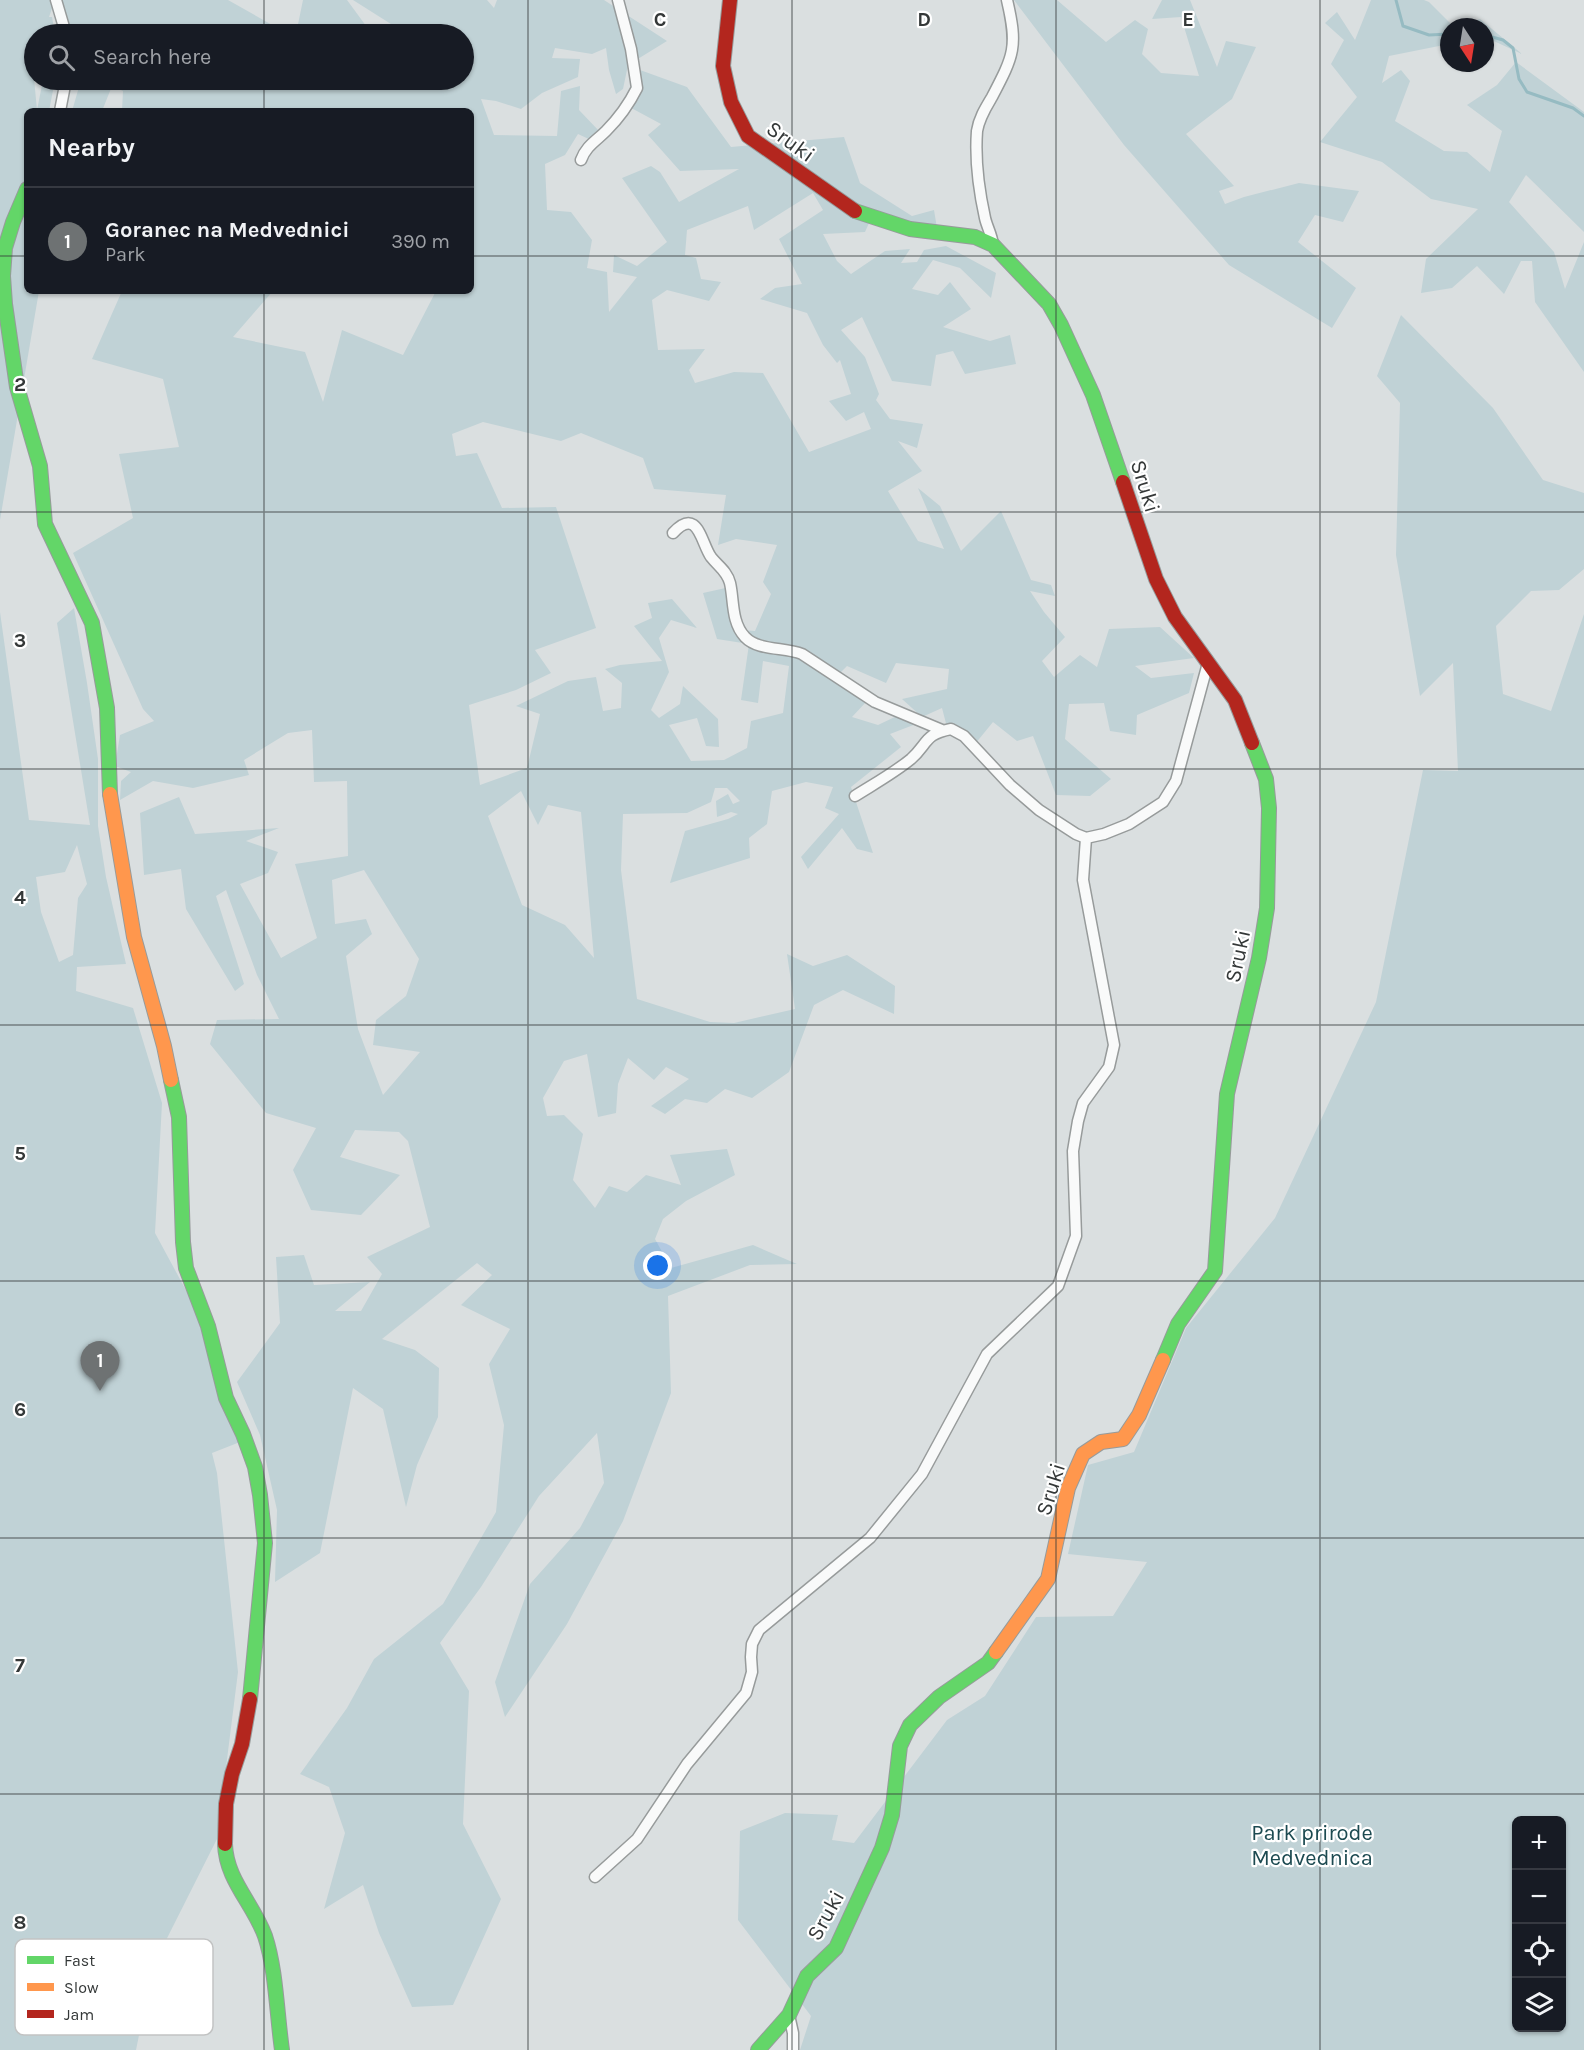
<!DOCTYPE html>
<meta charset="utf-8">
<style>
body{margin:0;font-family:Karla,sans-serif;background:#242831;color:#f1f3f6}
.controls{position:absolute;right:18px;bottom:18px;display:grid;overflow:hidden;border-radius:9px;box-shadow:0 2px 4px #0004}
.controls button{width:54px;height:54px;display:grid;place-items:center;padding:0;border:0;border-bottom:2px solid #363941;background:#171b24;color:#f1f3f6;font:30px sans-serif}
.compass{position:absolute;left:1440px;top:18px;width:54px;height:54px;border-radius:50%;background:#171b24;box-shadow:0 2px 4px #0004;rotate:168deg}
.you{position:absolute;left:658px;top:1266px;width:21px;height:21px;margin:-15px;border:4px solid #fff;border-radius:50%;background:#1a73e8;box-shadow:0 0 0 9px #1a73e833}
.badge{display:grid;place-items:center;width:39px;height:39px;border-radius:50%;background:#6e7273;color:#fff;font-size:20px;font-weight:700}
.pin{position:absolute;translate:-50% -50px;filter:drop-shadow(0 2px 3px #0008)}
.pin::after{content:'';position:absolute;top:32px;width:21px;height:18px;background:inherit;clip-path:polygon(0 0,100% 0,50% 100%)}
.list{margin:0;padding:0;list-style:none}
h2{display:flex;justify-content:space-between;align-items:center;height:78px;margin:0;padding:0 24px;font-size:26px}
h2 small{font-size:20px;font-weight:400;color:#9ea1a6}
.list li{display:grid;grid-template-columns:39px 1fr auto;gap:18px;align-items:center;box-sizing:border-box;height:108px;padding:0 24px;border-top:2px solid #363941}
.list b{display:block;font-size:22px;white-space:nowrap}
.list p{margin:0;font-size:20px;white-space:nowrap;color:#9ea1a6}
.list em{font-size:20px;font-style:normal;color:#9ea1a6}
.icon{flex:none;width:33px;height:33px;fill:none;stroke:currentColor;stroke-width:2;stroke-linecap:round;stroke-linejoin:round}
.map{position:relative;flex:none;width:1584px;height:2050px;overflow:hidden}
.search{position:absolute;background:#171b24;box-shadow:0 2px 4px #0004;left:24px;top:24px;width:450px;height:66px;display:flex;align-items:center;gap:15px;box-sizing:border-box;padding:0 21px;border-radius:33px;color:#9ea1a6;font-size:22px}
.panel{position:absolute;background:#171b24;box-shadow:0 2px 4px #0004;left:24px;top:108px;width:450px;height:186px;border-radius:9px}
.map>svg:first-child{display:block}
.green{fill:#c0d2d6;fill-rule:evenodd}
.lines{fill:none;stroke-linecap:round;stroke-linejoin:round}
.stream{stroke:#96bbc2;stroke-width:3}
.street-casing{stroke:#979b9b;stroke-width:13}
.fast-casing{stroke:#979b9b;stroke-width:16}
.slow-casing{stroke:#979b9b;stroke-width:16}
.jam-casing{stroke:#979b9b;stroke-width:16}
.street{stroke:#f9fafa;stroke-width:10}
.fast{stroke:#63d668;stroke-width:14}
.slow{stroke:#ff974d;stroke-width:14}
.jam{stroke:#b3261e;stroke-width:14}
.grid{fill:none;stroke:#343838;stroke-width:1.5;stroke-opacity:0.55}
.labels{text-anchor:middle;stroke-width:4.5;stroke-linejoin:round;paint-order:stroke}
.street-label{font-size:22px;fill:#343838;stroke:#fff}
.park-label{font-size:22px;fill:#1c4a51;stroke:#fff}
.key{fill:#fff;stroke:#c2c3c3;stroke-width:1.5}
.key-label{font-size:16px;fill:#343838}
.grid-label{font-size:20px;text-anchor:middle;font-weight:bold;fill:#343838;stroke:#fff;stroke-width:4.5;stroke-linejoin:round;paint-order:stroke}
</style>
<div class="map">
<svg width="1584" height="2050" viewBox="0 0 1584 2050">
<rect width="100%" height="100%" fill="#dadfe0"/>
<path class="green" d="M 0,0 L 55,0 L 49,17 L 52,17 L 55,34 L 46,34 L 46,30 L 43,34 L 34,34 L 33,68 L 37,110 L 43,80 L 55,80 L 49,111 L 27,111 L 27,291 L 39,291 L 0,520 Z
M 59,0 L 228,0 L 288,34 L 69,34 Z
M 303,0 L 347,0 L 372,34 L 296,34 Z
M 353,0 L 487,0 L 494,8 L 497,0 L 604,0 L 667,41 L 628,65 L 623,89 L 616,94 L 609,70 L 606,48 L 592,54 L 555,48 L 552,58 L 580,59 L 578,77 L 542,93 L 521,109 L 496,101 L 481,99 L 494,135 L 557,136 L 561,91 L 580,86 L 579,110 L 600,132 L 593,141 L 578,134 L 565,155 L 545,164 L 547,210 L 571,212 L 592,240 L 587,268 L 607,272 L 609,312 L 637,277 L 613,272 L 614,255 L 637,266 L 667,242 L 622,178 L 651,166 L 660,172 L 679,202 L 739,169 L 680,171 L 648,135 L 661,124 L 622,103 L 640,70 L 687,87 L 731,147 L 844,137 L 860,183 L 912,216 L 934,210 L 937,228 L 869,223 L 865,232 L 823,234 L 837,261 L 851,274 L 885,251 L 910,249 L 901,263 L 917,262 L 924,250 L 946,246 L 996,273 L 991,298 L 960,268 L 933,260 L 912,289 L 938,295 L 950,282 L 971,309 L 943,327 L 990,341 L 1010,335 L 1016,364 L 965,374 L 953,351 L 936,355 L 931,386 L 892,381 L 862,317 L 841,330 L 865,357 L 879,394 L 876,400 L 890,419 L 923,424 L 917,448 L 898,441 L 922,471 L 888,491 L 918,541 L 944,549 L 918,488 L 940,506 L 961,551 L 1001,511 L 1031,580 L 1051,585 L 1055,596 L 1030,591 L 1044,612 L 1065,637 L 1042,661 L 1054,677 L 1080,655 L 1097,667 L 1109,629 L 1160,627 L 1194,658 L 1135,666 L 1151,678 L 1194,673 L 1189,693 L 1137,715 L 1136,735 L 1110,731 L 1104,703 L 1069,704 L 1065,739 L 1111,779 L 1090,796 L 1056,795 L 1033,736 L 1017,741 L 993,722 L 975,744 L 948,731 L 942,708 L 922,717 L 902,699 L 947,689 L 949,669 L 896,663 L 886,683 L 847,666 L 834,679 L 866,702 L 852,717 L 878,725 L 901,714 L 916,724 L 890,734 L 901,747 L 851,787 L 873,853 L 857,849 L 842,828 L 808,869 L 801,857 L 839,814 L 825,808 L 833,787 L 806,782 L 772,791 L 767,824 L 749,838 L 750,858 L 670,883 L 685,831 L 728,819 L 738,814 L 731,812 L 717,817 L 716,801 L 728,794 L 733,804 L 740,801 L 727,788 L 715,788 L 711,802 L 687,813 L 623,814 L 621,870 L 637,999 L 710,1022 L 734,1023 L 795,1009 L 787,954 L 813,966 L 847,955 L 895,986 L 894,1014 L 843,990 L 814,1005 L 789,1072 L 752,1098 L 725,1089 L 707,1103 L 685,1099 L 665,1114 L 651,1106 L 689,1079 L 666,1067 L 654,1080 L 628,1058 L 618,1084 L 616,1113 L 598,1117 L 587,1054 L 564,1061 L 543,1098 L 547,1116 L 564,1115 L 583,1134 L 573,1180 L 595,1208 L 609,1186 L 627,1192 L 646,1175 L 681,1185 L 670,1155 L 727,1149 L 735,1175 L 686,1201 L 663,1219 L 655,1239 L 671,1268 L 753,1245 L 797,1264 L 750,1265 L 668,1296 L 671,1393 L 623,1521 L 567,1624 L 505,1717 L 495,1682 L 530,1584 L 580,1528 L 604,1483 L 597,1433 L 539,1496 L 481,1587 L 440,1643 L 469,1691 L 463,1824 L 501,1899 L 453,2005 L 412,2007 L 379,1933 L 363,1885 L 324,1909 L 345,1833 L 329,1787 L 300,1774 L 347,1708 L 374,1659 L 443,1604 L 496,1512 L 504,1425 L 489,1364 L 510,1329 L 461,1305 L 492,1275 L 477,1263 L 382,1339 L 415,1350 L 439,1368 L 438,1417 L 417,1465 L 406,1507 L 383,1409 L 353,1388 L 320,1553 L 275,1582 L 277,1510 L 260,1435 L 237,1382 L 280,1323 L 276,1257 L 304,1255 L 314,1285 L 370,1282 L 335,1311 L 361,1311 L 382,1274 L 367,1257 L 430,1227 L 408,1141 L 399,1132 L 355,1130 L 340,1157 L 400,1175 L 361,1215 L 311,1210 L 293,1170 L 316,1128 L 266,1113 L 210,1044 L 217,1020 L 279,1019 L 257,975 L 226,890 L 216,896 L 244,984 L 235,991 L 186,909 L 181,869 L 144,875 L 140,813 L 179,797 L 195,834 L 279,828 L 246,841 L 278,852 L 268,873 L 240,884 L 281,958 L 317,938 L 295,864 L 348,856 L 347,781 L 314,782 L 312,730 L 288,733 L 244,760 L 249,775 L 193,788 L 153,781 L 120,800 L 121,781 L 131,772 L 115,766 L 120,735 L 154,721 L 143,709 L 73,553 L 133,518 L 119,454 L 179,447 L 163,379 L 92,359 L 122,291 L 227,291 L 239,293 L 242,291 L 273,291 L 233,337 L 305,352 L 323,402 L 342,330 L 403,355 L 436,291 L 471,291 L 471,111 L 122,111 L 123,91 L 112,86 L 102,111 L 72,111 L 81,80 L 464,80 L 464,34 L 398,34 L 402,31 ZM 813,193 L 823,210 L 779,239 L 802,284 L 775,288 L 760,299 L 807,313 L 823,345 L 837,363 L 840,360 L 851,394 L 829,401 L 846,421 L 864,412 L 871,429 L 809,452 L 763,373 L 734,372 L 695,383 L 689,370 L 705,349 L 658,350 L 652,300 L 667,290 L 709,301 L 721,282 L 701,279 L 696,258 L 685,255 L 687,230 L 748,206 L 754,230 ZM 483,422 L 561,441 L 581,433 L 643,458 L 654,489 L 726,495 L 718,545 L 736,539 L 777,545 L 763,582 L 771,594 L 755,631 L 743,630 L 730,587 L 703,593 L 717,639 L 749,644 L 741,700 L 758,703 L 763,661 L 789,666 L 783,713 L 751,721 L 747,748 L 724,760 L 691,761 L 669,725 L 697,718 L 706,746 L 719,747 L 718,719 L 683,686 L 680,704 L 659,718 L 651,710 L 669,672 L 659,638 L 671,620 L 697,628 L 672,599 L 648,603 L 652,618 L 634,626 L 662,661 L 620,665 L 605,669 L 622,683 L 621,708 L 603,711 L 596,677 L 568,681 L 516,706 L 540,714 L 527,768 L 480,785 L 469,705 L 516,690 L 551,673 L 535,650 L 596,628 L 556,507 L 502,508 L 477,453 L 456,456 L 452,434 ZM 521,791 L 538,825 L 548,805 L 581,812 L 594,958 L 565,925 L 522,905 L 488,816 ZM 364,870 L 419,959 L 406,996 L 376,1020 L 373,1045 L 420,1052 L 383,1095 L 358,1029 L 346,956 L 372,934 L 366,919 L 335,924 L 332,880 Z
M 1014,0 L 1057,0 L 1106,42 L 1135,20 L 1148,29 L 1142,54 L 1161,73 L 1199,76 L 1181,17 L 1152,19 L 1162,0 L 1190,0 L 1217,67 L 1226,41 L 1256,47 L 1232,99 L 1186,134 L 1234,186 L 1219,191 L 1225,204 L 1244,197 L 1299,183 L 1359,191 L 1343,222 L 1315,215 L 1298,242 L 1356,288 L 1332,328 L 1229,265 L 1124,145 Z
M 1371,0 L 1424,0 L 1429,2 L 1454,27 L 1449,27 L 1449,44 L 1389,56 L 1382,83 L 1401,70 L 1410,81 L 1395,121 L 1444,151 L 1467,152 L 1490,172 L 1502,131 L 1467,105 L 1497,85 L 1516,62 L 1584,112 L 1584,232 L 1526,175 L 1509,202 L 1554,252 L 1565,289 L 1584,242 L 1584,372 L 1535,302 L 1532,261 L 1521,261 L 1504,294 L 1477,266 L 1452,288 L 1421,293 L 1426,259 L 1478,209 L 1431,199 L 1382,162 L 1320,142 L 1357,97 L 1331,64 L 1344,40 L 1325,23 L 1337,12 L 1355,40 Z
M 1480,19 L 1522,54 L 1485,37 L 1485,27 L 1457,27 Z
M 1401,315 L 1493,408 L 1543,480 L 1584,493 L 1584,569 L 1559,590 L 1531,591 L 1496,626 L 1503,694 L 1551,711 L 1584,614 L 1584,2050 L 800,2050 L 811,2016 L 738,1920 L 740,1831 L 785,1813 L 838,1815 L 832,1840 L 854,1843 L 947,1720 L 985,1696 L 1036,1617 L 1113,1616 L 1147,1562 L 1068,1554 L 1088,1465 L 1134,1452 L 1186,1328 L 1275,1218 L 1376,1002 L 1423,770 L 1458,771 L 1453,663 L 1420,696 L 1396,555 L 1400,403 L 1377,376 ZM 1516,1820 L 1562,1820 L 1562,2028 L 1516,2028 Z
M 74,608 L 87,683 L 98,759 L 98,826 L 106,877 L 126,964 L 77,967 L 76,991 L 133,1008 L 162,1103 L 155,1233 L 195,1307 L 210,1362 L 240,1442 L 212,1453 L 217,1473 L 238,1672 L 217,1839 L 153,1966 L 136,2050 L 0,2050 L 0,612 L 29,820 L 90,825 L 57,623 ZM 77,845 L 87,884 L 78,898 L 73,955 L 59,962 L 41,912 L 36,877 L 65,872 Z"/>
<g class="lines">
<path class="stream" d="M 1396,0 L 1403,26 L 1429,35 L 1449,34
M 1485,35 L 1503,40 L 1513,48 L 1519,79 L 1527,92 L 1573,108 L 1584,116"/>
<defs>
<path id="street" d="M 56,0 L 66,34
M 60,111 L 66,80
M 581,160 C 586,146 596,141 606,131 C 618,119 629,104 637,88 L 631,49 L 618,0
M 993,245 C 992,235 987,227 985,218 C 979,191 975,158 977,131 C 979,118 986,107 992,97 C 1014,55 1018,47 1007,0
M 673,533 C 698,506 701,543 711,557 C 718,566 727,571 730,583 C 734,600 731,622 745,637 C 758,651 785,647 802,654 L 875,702 L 942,730
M 855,796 C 874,784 894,773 911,759 C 928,744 924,734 951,729 L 964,736 L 1010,785 L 1039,810 L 1076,834 L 1086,838 L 1104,834 L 1129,824 L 1163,802 L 1176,781 L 1208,663
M 595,1877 L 637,1839 L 687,1764 L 746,1693 L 752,1672 L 751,1657 L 752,1644 L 759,1630 L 870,1538 L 922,1474 L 987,1354 L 1058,1286 L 1076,1236 L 1073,1151 L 1078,1121 L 1083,1103 L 1109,1067 L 1114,1045 L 1083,880 L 1086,838
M 789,2015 L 793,2033 L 793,2050"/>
<path id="fast" d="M 27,189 L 13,222 L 5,248 L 3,276 L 5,304 L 17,387 L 40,466 L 45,524 L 92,623 L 107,708 L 110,794
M 855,211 L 910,229 L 975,237 L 993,245 L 1049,304 L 1061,325 L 1093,395 L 1123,482
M 171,1080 L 179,1117 L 183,1242 L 186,1268 L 208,1326 L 226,1398 L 243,1434 L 255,1467 L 260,1495 L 265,1543 L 250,1699
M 1163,1360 L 1178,1324 L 1215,1271 L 1227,1094 L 1259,958 L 1267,908 L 1269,808 L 1266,779 L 1252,743
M 225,1844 C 226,1880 253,1903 265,1936 C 276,1969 277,2015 282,2050
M 758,2050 L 789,2015 L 807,1976 L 836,1948 L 882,1848 L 892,1815 L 900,1746 L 910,1725 L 939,1697 L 988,1663 L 996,1652"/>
<path id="slow" d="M 110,794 L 134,937 L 164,1046 L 171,1080
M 996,1652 L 1048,1579 L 1068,1488 L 1083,1454 L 1101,1442 L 1123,1439 L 1139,1415 L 1163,1360"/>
<path id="jam" d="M 730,0 L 723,66 L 731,102 L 748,136 L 855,211
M 1123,482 L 1156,579 L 1175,617 L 1235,700 L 1252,743
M 225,1844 L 226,1804 L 232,1774 L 242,1744 L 250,1699"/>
</defs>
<use href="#street" class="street-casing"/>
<use href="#fast" class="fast-casing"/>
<use href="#slow" class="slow-casing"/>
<use href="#jam" class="jam-casing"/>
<use href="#street" class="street"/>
<use href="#fast" class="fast"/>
<use href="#slow" class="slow"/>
<use href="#jam" class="jam"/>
</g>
<path class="grid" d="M 264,0 L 264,34M 528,0 L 528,2050M 792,0 L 792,2050M 1056,0 L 1056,2050M 1320,0 L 1320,2050M 264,80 L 264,111M 0,256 L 27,256M 471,256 L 1584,256M 264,291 L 264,2050M 0,512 L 1584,512M 0,769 L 1584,769M 0,1025 L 1584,1025M 0,1281 L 1584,1281M 0,1538 L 1584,1538M 0,1794 L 1584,1794"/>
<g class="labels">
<g class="street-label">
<text transform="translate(791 141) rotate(36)" y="8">Sruki</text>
<text transform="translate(1146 486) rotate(73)" y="8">Sruki</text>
<text transform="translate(1237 956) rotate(-78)" y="8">Sruki</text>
<text transform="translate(1050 1489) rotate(-73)" y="8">Sruki</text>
<text transform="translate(825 1915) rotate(-61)" y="8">Sruki</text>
</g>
<g class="park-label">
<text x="1312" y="1840">Park prirode<tspan x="1312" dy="25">Medvednica</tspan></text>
</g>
</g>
<rect x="15" y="1939" width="198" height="96" rx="9" class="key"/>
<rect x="27" y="1956" width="27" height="8" fill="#63d668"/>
<rect x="27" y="1983" width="27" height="8" fill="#ff974d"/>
<rect x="27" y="2010" width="27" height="8" fill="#b3261e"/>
<g class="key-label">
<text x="64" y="1966">Fast</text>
<text x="64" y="1993">Slow</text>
<text x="64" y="2020">Jam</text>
</g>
<g class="grid-label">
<text x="660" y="26">C</text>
<text x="924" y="26">D</text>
<text x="1188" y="26">E</text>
<text x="20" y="391">2</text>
<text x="20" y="647">3</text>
<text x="20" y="904">4</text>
<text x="20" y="1160">5</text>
<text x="20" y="1416">6</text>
<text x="20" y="1672">7</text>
<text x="20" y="1929">8</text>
</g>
</svg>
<div class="controls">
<button>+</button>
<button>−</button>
<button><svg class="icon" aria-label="locate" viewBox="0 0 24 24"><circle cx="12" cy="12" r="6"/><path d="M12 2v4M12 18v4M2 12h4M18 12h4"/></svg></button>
<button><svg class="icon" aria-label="layers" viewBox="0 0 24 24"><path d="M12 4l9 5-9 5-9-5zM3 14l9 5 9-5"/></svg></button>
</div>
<svg class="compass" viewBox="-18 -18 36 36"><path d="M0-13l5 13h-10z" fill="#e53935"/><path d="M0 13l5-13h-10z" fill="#9ea1a6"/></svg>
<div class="you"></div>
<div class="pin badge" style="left:100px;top:1391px">1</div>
<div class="search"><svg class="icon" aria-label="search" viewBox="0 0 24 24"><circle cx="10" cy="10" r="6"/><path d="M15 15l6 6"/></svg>Search here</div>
<section class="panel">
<h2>Nearby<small></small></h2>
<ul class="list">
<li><span class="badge">1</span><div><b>Goranec na Medvednici</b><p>Park</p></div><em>390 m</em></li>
</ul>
</section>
</div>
